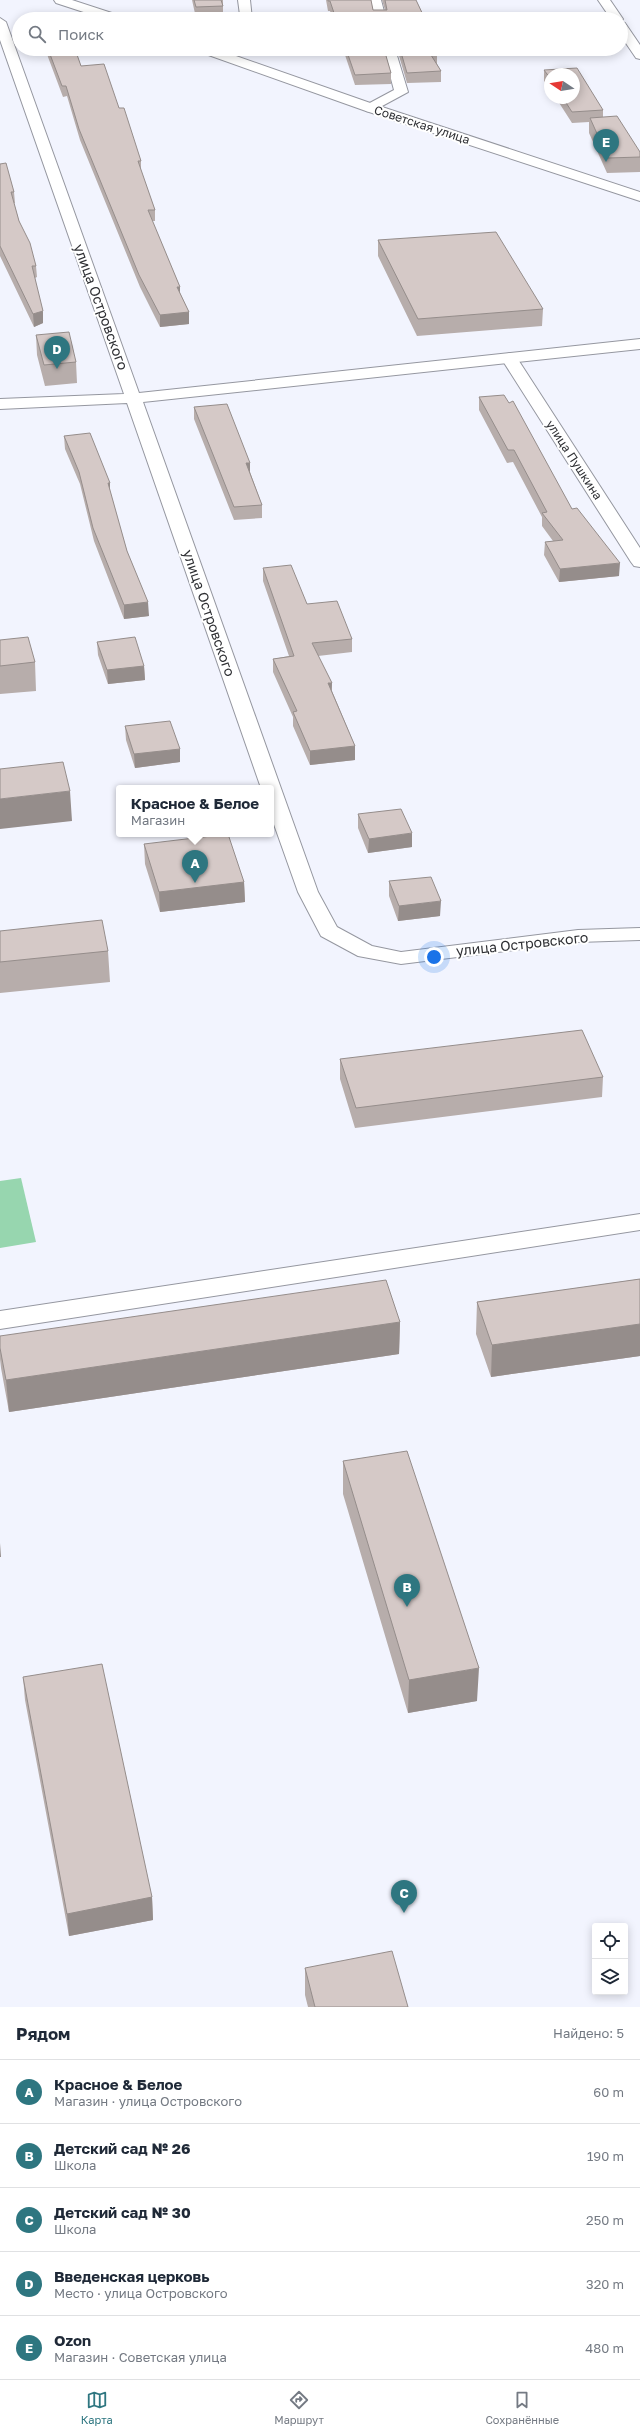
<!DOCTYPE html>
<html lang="ru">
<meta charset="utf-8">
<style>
body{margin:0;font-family:"Golos Text",sans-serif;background:#f6f6f7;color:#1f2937}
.controls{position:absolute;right:12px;bottom:12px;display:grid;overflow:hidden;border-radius:4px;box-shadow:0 2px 10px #0003}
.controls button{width:36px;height:36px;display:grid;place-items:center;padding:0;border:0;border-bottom:1px solid #e0e1e3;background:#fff;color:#1f2937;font:20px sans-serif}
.compass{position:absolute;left:544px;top:68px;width:36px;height:36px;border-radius:50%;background:#fff;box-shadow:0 2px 10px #0003;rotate:282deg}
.you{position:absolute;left:434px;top:957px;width:14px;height:14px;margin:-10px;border:3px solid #fff;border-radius:50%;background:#1a73e8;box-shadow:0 0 0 6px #1a73e833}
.badge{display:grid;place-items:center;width:26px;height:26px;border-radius:50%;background:#2e7680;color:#fff;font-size:13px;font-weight:700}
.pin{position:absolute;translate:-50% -33px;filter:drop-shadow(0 1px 2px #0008)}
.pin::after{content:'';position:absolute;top:21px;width:14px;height:12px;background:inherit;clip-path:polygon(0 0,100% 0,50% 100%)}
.popup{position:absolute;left:116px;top:785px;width:158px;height:52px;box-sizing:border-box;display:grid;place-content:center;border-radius:4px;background:#fff;filter:drop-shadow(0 1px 3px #0005);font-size:13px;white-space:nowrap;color:#747a83}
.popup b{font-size:15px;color:#1f2937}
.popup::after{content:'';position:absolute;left:50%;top:100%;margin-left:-8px;border:8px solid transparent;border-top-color:#fff}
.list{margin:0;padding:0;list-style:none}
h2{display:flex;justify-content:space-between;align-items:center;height:52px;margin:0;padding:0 16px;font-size:17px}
h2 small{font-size:13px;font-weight:400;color:#747a83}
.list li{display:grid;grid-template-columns:26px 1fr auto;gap:12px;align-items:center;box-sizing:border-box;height:64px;padding:0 16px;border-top:1px solid #e0e1e3}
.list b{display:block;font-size:15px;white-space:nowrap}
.list p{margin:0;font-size:13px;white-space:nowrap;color:#747a83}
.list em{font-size:13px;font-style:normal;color:#747a83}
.icon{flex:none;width:22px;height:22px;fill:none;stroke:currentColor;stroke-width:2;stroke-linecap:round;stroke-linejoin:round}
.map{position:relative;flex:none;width:640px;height:2007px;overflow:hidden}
.search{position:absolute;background:#fff;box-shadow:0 2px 10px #0003;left:12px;right:12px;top:12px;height:44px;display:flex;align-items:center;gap:10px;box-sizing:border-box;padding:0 14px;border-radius:22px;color:#747a83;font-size:15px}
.sheet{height:372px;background:#fff}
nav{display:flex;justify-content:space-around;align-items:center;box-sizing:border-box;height:56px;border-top:1px solid #e0e1e3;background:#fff;font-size:11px;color:#747a83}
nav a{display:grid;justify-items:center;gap:2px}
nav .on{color:#2e7680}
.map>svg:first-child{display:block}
.green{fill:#97d6af}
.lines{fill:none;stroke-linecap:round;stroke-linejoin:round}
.street-casing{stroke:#9597a0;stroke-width:2}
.secondary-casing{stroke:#9597a0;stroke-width:2}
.street{fill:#fff;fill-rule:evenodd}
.secondary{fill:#fff;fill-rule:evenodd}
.wall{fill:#b7adab}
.shaded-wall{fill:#958d8b}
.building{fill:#d5c9c7;stroke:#958d8b}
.labels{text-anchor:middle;stroke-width:4;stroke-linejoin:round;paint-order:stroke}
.far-street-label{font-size:12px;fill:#2f3034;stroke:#fff}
.street-label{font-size:14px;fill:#2f3034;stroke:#fff}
</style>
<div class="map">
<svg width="640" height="2007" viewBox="0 0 640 2007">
<rect width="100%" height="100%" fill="#f2f4fe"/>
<path class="green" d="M 21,1178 L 36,1242 L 0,1248 L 0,1181 Z"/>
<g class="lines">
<defs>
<path id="street" d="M 238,0 L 250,0 L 252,19 L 234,19 L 240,15 Z
M 369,0 L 381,0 L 386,19 L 374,19 Z
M 383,49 L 395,49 L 408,92 L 371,112 L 366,111 L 364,108 L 366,105 L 394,90 Z
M 509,353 L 517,358 L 640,548 L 640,567 L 634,566 L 631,562 L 501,358 Z
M 640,1214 L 640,1230 L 0,1329 L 0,1311 Z"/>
<path id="secondary" d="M 54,0 L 72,0 L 121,16 L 123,19 L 105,19 L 56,3 Z
M 598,0 L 610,0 L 623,19 L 621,22 L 621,19 L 611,19 Z
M 0,18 L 6,22 L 139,393 L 640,339 L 640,349 L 143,402 L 318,892 L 337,927 L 372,946 L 401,952 L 578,930 L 640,928 L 640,940 L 578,942 L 401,964 L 358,956 L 321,936 L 298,892 L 271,816 L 271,788 L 261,788 L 127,403 L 0,409 L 0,399 L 124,394 L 0,40 Z
M 621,22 L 625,23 L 640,45 L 640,59 L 636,58 L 621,36 Z
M 198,49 L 216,49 L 376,105 L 640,192 L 640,201 L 366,111 L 200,52 Z"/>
</defs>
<use href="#street" class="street-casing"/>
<use href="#secondary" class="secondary-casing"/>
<use href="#street" class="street"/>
<use href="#secondary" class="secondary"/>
</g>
<path class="wall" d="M 192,0 L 223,0 L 223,4 L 222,4 L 223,6 L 223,17 L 196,18 Z
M 326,0 L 371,0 L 373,10 L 385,10 L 382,0 L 416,0 L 425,19 L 333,19 L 330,11 L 328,11 Z
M 46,49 L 75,49 L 81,66 L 119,108 L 141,161 L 141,172 L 155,210 L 155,221 L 152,221 L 180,287 L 180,293 L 189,312 L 189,324 L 160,327 L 140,287 L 80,140 L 67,96 L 63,97 L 48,57 Z
M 343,49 L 384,49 L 391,73 L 391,84 L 355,85 Z
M 397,49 L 435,49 L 437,55 L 437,64 L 441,71 L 441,82 L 407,83 Z
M 544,70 L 603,110 L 603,117 L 640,152 L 640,172 L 607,173 L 589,133 L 589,122 L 572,123 L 556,98 L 574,98 L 550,74 L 550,90 L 544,81 Z
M 0,164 L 14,192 L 15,203 L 14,203 L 19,221 L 36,266 L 37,277 L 35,278 L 43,323 L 34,327 L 0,256 Z
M 378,240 L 543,309 L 542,326 L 417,336 L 378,256 Z
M 36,335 L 76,362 L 77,383 L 45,386 L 37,355 Z
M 479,397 L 572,509 L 619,576 L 559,582 L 544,555 L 545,542 L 553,541 L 542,526 L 542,517 L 513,462 L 507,463 L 479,410 Z
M 194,407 L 250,463 L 250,472 L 262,505 L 262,518 L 234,520 L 194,419 Z
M 64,436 L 110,483 L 110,492 L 127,551 L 149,616 L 124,619 L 94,541 L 80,484 L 65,449 Z
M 263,568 L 307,604 L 352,639 L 352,652 L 318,656 L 332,683 L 332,691 L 355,746 L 355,760 L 310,765 L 293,726 L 293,717 L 273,672 L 273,659 L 289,656 L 263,581 Z
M 0,640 L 35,662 L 36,691 L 0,694 Z
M 97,642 L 144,666 L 145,680 L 108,684 L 98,655 Z
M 125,726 L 180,749 L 180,762 L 135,768 L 126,740 Z
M 358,814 L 412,847 L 368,853 L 358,828 Z
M 144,844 L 244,882 L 245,902 L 160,912 L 145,864 Z
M 389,881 L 440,916 L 398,921 L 389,896 Z
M 0,931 L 108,951 L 110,982 L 0,993 Z
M 340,1059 L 603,1077 L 602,1097 L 355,1128 L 340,1079 Z
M 640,1279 L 640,1356 L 491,1377 L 476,1334 L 477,1302 Z
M 400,1322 L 399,1354 L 9,1412 L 1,1368 L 0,1359 L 0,1336 Z
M 343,1461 L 477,1701 L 408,1713 L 343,1494 Z
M 23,1677 L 152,1897 L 153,1920 L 69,1936 L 25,1700 Z
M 305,1968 L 408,2007 L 308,2007 L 305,1995 Z"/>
<path class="shaded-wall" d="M 177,287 L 180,287 L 180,299 Z
M 43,311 L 43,323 L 34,327 L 33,314 Z
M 189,312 L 189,324 L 160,327 L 160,315 Z
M 246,463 L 250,463 L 250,476 Z
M 108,483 L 110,483 L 110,496 Z
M 620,563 L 619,576 L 559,582 L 560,569 Z
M 148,602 L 149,616 L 124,619 L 124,605 Z
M 144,666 L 145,680 L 108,684 L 107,670 Z
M 328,683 L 332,683 L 331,696 Z
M 355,746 L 355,760 L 310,765 L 310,751 Z
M 180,749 L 180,762 L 135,768 L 134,754 Z
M 70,791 L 72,821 L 0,829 L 0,799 Z
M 412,833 L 412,847 L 368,853 L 369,839 Z
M 244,882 L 245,902 L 160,912 L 159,892 Z
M 441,901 L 440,916 L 398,921 L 399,906 Z
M 400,1322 L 399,1354 L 9,1412 L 6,1380 Z
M 640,1324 L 640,1356 L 491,1377 L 492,1345 Z
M 0,1543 L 1,1557 L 0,1557 Z
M 479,1668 L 477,1701 L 408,1713 L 409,1680 Z
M 152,1897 L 153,1920 L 69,1936 L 67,1914 Z"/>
<path class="building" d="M 194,0 L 221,0 L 223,6 L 196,7 Z
M 328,0 L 371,0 L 373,10 L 387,10 L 385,0 L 416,0 L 425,19 L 336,19 L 330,1 L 328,1 Z
M 48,49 L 75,49 L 81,66 L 104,64 L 119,108 L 124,108 L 141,161 L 138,161 L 155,210 L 148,210 L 180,287 L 177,287 L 189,312 L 160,315 L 139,275 L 79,129 L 66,86 L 62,86 Z
M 346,49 L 384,49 L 391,73 L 355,75 Z
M 400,49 L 435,49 L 437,55 L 431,55 L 441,71 L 407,73 Z
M 577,68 L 603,110 L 572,112 L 563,98 L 574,98 L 574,74 L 550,74 L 550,78 L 544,70 Z
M 617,116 L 640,152 L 640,157 L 608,158 L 590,118 Z
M 6,163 L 14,192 L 11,192 L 19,221 L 30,243 L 36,266 L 32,266 L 43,311 L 33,314 L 0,246 L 0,164 Z
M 496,232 L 543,309 L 418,319 L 378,240 Z
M 69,332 L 76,362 L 44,365 L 36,335 Z
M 504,395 L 509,403 L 513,401 L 572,509 L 577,508 L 620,563 L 560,569 L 545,542 L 563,540 L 542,513 L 547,512 L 514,450 L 508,450 L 479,397 Z
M 227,404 L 250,463 L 246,463 L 262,505 L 234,507 L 194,407 Z
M 90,433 L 110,483 L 108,483 L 127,551 L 148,602 L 124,605 L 93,528 L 79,472 L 64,436 Z
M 291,565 L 307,604 L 337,601 L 352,639 L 312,643 L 332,683 L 328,683 L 355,746 L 310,751 L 293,712 L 297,711 L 273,659 L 294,656 L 263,568 Z
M 28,637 L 35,662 L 0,666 L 0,640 Z
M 135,637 L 144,666 L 107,670 L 97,642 Z
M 170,721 L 180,749 L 134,754 L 125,726 Z
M 63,762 L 70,791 L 0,799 L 0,769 Z
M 401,809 L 412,833 L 369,839 L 358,814 Z
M 228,834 L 244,882 L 159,892 L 144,844 Z
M 431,877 L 441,901 L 399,906 L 389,881 Z
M 102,920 L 108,951 L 0,962 L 0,931 Z
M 582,1030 L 603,1077 L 356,1108 L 340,1059 Z
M 640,1279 L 640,1324 L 492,1345 L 477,1302 Z
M 386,1280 L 400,1322 L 6,1380 L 0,1348 L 0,1336 Z
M 407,1451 L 479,1668 L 409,1680 L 343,1461 Z
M 102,1664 L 152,1897 L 67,1914 L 23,1677 Z
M 392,1951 L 408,2007 L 315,2007 L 305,1968 Z"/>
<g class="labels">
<g class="far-street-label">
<text transform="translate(422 125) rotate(18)" y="4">Советская улица</text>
<text transform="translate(574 460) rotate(57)" y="4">улица Пушкина</text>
</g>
<g class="street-label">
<text transform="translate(101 307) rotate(70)" y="5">улица Островского</text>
<text transform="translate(209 613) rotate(71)" y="5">улица Островского</text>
<text transform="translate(522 944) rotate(-6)" y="5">улица Островского</text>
</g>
</g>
</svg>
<div class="controls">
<button><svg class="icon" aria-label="locate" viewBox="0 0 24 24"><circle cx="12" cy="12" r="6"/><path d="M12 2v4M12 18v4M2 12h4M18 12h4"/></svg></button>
<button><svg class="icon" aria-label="layers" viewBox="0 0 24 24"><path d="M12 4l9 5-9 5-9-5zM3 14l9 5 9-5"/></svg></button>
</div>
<svg class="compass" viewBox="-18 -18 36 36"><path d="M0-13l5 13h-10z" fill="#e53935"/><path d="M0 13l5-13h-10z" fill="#747a83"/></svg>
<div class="you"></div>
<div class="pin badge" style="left:195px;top:883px">A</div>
<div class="popup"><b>Красное &amp; Белое</b>Магазин</div>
<div class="pin badge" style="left:407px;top:1607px">B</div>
<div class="pin badge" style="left:404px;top:1913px">C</div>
<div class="pin badge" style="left:57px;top:369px">D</div>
<div class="pin badge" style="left:606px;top:162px">E</div>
<div class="search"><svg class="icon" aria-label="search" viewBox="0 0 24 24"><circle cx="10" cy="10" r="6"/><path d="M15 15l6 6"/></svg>Поиск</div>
</div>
<section class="sheet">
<h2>Рядом<small>Найдено: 5</small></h2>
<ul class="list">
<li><span class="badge">A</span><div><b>Красное &amp; Белое</b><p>Магазин · улица Островского</p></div><em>60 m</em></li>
<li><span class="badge">B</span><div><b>Детский сад № 26</b><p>Школа</p></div><em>190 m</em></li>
<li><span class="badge">C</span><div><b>Детский сад № 30</b><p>Школа</p></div><em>250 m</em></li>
<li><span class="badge">D</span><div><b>Введенская церковь</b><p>Место · улица Островского</p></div><em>320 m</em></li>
<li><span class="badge">E</span><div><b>Ozon</b><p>Магазин · Советская улица</p></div><em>480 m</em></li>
</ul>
</section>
<nav>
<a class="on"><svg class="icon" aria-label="map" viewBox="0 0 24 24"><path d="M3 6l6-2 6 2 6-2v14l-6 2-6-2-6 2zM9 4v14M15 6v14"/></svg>Карта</a>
<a><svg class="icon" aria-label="directions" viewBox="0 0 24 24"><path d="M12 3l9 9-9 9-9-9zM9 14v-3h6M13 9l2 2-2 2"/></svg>Маршрут</a>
<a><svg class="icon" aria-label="saved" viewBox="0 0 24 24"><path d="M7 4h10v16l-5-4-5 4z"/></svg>Сохранённые</a>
</nav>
